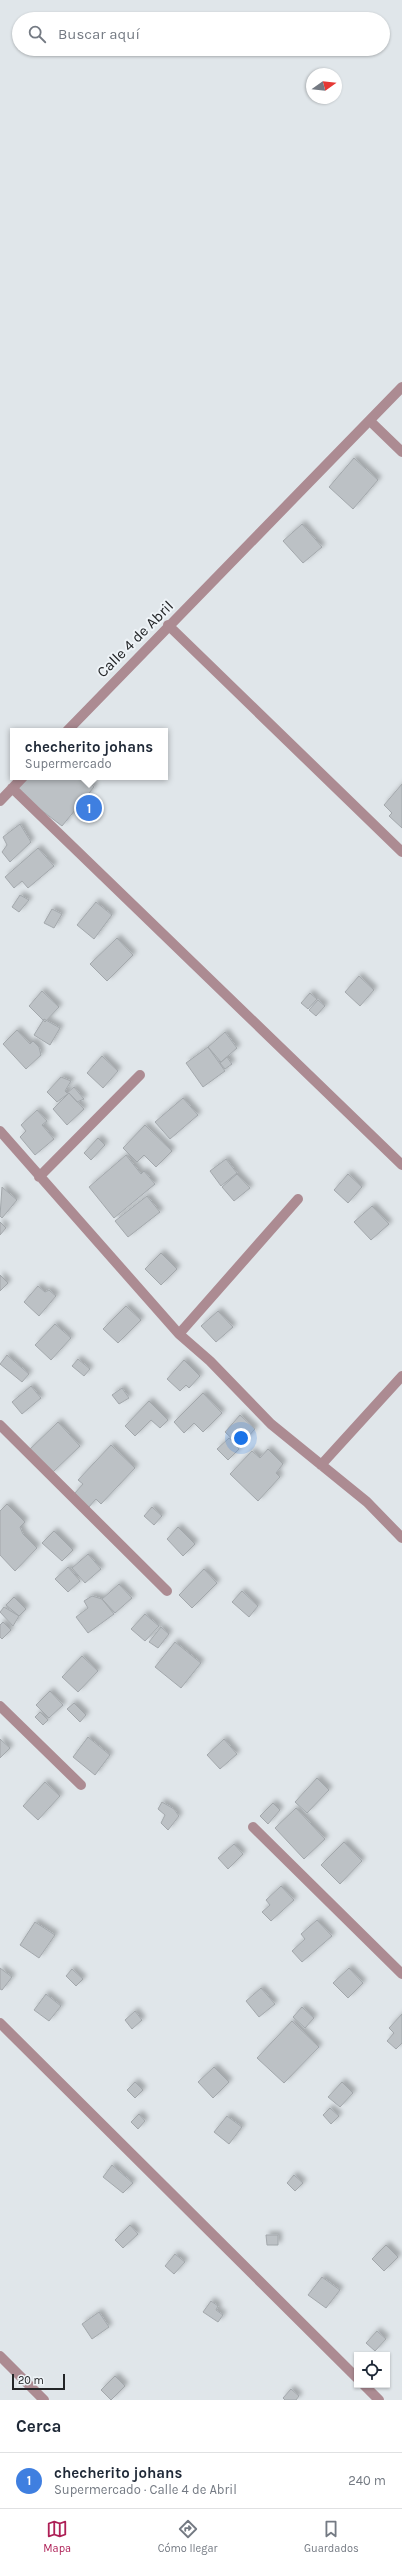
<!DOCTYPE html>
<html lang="es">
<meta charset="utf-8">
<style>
body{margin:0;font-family:Karla,sans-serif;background:#f6f6f7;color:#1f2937}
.controls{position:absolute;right:12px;bottom:12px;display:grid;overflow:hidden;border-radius:0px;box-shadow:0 1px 3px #0004}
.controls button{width:36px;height:36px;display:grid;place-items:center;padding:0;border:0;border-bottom:1px solid #e0e1e3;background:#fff;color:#1f2937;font:20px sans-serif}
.compass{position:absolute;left:306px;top:68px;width:36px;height:36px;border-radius:50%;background:#fff;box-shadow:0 1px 3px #0004;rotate:75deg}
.scale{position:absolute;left:12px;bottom:10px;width:53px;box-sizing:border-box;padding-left:4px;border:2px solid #232527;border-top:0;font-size:11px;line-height:14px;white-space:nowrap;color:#232527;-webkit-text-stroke:3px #eef3f7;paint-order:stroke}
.you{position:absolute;left:241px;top:1438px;width:14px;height:14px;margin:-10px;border:3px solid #fff;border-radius:50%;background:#1a73e8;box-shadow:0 0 0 6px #1a73e833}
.badge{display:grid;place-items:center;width:26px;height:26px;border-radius:50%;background:#ae1f56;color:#fff;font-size:13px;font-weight:700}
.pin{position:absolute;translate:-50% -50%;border:2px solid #fff;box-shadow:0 1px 4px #0006}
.popup{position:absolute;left:10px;top:728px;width:158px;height:52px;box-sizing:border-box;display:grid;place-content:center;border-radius:0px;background:#fff;filter:drop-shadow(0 1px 3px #0005);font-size:13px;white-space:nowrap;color:#747a83}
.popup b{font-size:15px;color:#1f2937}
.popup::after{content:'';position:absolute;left:50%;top:100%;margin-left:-8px;border:8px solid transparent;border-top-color:#fff}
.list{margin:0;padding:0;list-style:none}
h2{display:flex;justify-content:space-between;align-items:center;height:52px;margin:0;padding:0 16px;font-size:17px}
h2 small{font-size:13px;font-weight:400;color:#747a83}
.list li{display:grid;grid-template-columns:26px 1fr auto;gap:12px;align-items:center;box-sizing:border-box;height:56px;padding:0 16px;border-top:1px solid #e0e1e3}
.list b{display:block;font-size:15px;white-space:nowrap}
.list p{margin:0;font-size:13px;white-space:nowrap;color:#747a83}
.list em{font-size:13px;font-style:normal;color:#747a83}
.icon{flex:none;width:22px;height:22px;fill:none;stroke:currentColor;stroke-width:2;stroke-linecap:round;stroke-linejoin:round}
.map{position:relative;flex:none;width:402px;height:2400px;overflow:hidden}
.search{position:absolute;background:#fff;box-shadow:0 1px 3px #0004;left:12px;right:12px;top:12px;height:44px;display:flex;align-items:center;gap:10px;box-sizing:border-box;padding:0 14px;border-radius:22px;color:#747a83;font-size:15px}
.sheet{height:108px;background:#fff}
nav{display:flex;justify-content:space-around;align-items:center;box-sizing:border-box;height:56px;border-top:1px solid #e0e1e3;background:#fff;font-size:11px;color:#747a83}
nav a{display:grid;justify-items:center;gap:2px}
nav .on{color:#ae1f56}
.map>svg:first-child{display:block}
.building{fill:#bcc1c5;stroke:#a3a8ac;filter:url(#shadow)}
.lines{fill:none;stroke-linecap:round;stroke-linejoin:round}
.minor{stroke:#ac8b92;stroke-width:10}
.labels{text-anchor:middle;stroke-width:4;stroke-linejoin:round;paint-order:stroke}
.street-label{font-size:15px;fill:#232527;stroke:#eef3f7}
</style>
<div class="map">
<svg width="402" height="2400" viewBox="0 0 402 2400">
<defs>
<filter id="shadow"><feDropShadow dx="3.5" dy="-3.5" stdDeviation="2" flood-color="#0004"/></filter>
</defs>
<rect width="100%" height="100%" fill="#e0e6ea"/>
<path class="building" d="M 354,458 L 378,480 L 353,509 L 329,487 Z
M 302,524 L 322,547 L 303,563 L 283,541 Z
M 28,777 L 85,777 L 94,787 L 62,826 L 15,790 Z
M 402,784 L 402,828 L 389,816 L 392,813 L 384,805 Z
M 20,824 L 31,842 L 10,862 L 2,852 L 7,845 L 3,837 Z
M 38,848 L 54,866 L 28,888 L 22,881 L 14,888 L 5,877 Z
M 20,895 L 29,900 L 19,912 L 12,907 Z
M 96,902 L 112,915 L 94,939 L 77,925 Z
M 52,909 L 62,914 L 54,928 L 44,923 Z
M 117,938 L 133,955 L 107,981 L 90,964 Z
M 359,976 L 374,990 L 360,1006 L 345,992 Z
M 42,991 L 59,1007 L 45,1022 L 29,1006 Z
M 310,993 L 317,999 L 308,1009 L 301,1003 Z
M 318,1000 L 325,1006 L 316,1016 L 309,1010 Z
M 44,1019 L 60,1028 L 50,1045 L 34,1035 Z
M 17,1030 L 30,1044 L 33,1041 L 39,1047 L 41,1055 L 26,1069 L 3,1044 Z
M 225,1032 L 237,1048 L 221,1062 L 208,1047 Z
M 208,1047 L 225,1071 L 203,1087 L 186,1063 Z
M 102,1056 L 118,1071 L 103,1088 L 87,1073 Z
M 227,1057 L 232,1064 L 225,1069 L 220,1063 Z
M 61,1077 L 71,1081 L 65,1091 L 67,1093 L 74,1087 L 84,1099 L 77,1102 L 69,1093 L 57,1102 L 47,1092 Z
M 69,1093 L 84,1109 L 67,1125 L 53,1109 Z
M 183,1098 L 198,1115 L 170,1139 L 155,1122 Z
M 37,1110 L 47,1121 L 42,1125 L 54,1139 L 35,1155 L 20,1137 L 26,1131 L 21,1125 Z
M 145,1125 L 172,1151 L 156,1167 L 144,1155 L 137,1162 L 123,1148 Z
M 98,1138 L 105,1145 L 91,1160 L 84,1153 Z
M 126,1155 L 141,1174 L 144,1171 L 155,1184 L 114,1218 L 89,1187 Z
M 226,1159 L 237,1173 L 221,1186 L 210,1171 Z
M 237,1174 L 250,1188 L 234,1201 L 222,1187 Z
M 348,1174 L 362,1187 L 348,1203 L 334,1190 Z
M 2,1187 L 17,1200 L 2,1218 L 0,1216 Z
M 147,1196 L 160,1212 L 128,1237 L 115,1221 Z
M 372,1206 L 389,1224 L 371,1240 L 354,1222 Z
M 0,1222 L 6,1228 L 0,1235 Z
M 161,1253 L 177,1269 L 161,1285 L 145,1269 Z
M 0,1275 L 8,1283 L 0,1291 Z
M 38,1286 L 45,1292 L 49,1290 L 56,1296 L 39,1316 L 24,1302 Z
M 126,1306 L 141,1320 L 118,1343 L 103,1329 Z
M 218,1311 L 233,1327 L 216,1342 L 201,1326 Z
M 55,1324 L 71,1338 L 51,1360 L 35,1345 Z
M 7,1355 L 29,1374 L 22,1382 L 0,1364 Z
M 78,1359 L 90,1369 L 84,1376 L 72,1366 Z
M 184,1360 L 200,1376 L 189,1388 L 186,1385 L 180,1391 L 167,1379 Z
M 31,1386 L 41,1398 L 22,1414 L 12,1402 Z
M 122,1388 L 129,1398 L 119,1404 L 112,1395 Z
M 203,1393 L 222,1413 L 203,1432 L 194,1423 L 184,1433 L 174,1422 Z
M 149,1401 L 168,1420 L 160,1428 L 151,1420 L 135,1436 L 125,1426 Z
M 240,1415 L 255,1429 L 240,1446 L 225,1432 Z
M 58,1422 L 80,1446 L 51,1474 L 28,1451 Z
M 229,1438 L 239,1449 L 228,1460 L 217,1449 Z
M 111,1445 L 135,1468 L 101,1504 L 96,1499 L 88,1508 L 74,1494 L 83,1484 L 78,1480 Z
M 268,1449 L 283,1464 L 276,1473 L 280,1477 L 258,1501 L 230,1474 L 252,1451 L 260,1458 Z
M 7,1504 L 25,1522 L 20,1527 L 23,1534 L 37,1548 L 15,1571 L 0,1555 L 0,1511 Z
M 152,1507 L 162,1516 L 154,1525 L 144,1516 Z
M 178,1527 L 195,1544 L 183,1556 L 167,1539 Z
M 54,1531 L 73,1550 L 62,1561 L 42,1543 Z
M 88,1554 L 101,1569 L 85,1583 L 72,1568 Z
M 68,1567 L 80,1581 L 68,1592 L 55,1579 Z
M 204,1569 L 217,1583 L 192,1608 L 179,1595 Z
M 119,1584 L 132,1598 L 115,1613 L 102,1599 Z
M 242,1591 L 258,1606 L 249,1617 L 232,1602 Z
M 92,1596 L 102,1599 L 114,1614 L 88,1633 L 76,1617 L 88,1608 L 84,1601 Z
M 14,1597 L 26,1609 L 19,1616 L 6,1605 Z
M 4,1607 L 19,1616 L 13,1626 L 0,1612 Z
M 145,1614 L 159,1626 L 145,1641 L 131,1629 Z
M 3,1622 L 11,1630 L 2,1639 L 0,1637 L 0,1625 Z
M 161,1627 L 169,1634 L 158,1648 L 149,1642 Z
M 175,1642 L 201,1663 L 181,1688 L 155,1667 Z
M 82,1656 L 98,1671 L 78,1692 L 62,1677 Z
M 50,1691 L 63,1705 L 49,1718 L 36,1705 Z
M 74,1703 L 86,1715 L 80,1722 L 67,1709 Z
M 40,1712 L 48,1720 L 43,1725 L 35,1717 Z
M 88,1737 L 110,1755 L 95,1775 L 73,1757 Z
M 0,1739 L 10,1748 L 0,1758 Z
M 224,1739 L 237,1754 L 220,1769 L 207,1755 Z
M 317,1778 L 329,1790 L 307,1813 L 295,1802 Z
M 45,1782 L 60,1796 L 38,1820 L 23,1806 Z
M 162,1802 L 174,1809 L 179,1816 L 168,1830 L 161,1823 L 165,1815 L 158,1809 Z
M 273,1803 L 280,1810 L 268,1824 L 260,1816 Z
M 296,1808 L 325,1839 L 304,1859 L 275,1828 Z
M 344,1842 L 362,1861 L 340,1884 L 321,1865 Z
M 234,1844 L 243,1854 L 228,1869 L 218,1858 Z
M 281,1886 L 294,1900 L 271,1921 L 262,1912 L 270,1905 L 266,1900 Z
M 317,1920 L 332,1936 L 302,1962 L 292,1951 L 305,1939 L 301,1934 Z
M 35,1922 L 55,1935 L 39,1958 L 20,1945 Z
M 0,1968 L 12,1977 L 2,1990 L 0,1989 Z
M 349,1968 L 363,1983 L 348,1998 L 333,1983 Z
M 72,1969 L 83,1979 L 76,1986 L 66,1976 Z
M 261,1988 L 275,2004 L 259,2017 L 246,2001 Z
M 46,1994 L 61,2006 L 49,2021 L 34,2010 Z
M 302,2007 L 314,2018 L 305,2028 L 293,2017 Z
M 135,2011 L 142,2020 L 132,2029 L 125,2020 Z
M 402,2014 L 402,2043 L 396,2049 L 387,2041 L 394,2033 L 389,2028 Z
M 292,2021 L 319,2047 L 284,2083 L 257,2058 Z
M 214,2067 L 229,2082 L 213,2098 L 198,2082 Z
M 135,2082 L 143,2090 L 135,2098 L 127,2090 Z
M 342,2082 L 353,2093 L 340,2107 L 328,2097 Z
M 330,2108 L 339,2116 L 331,2124 L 323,2115 Z
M 139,2114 L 145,2121 L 138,2129 L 131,2122 Z
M 227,2116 L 242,2127 L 229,2144 L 214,2132 Z
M 112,2165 L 133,2183 L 123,2193 L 103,2177 Z
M 294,2175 L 303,2183 L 295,2191 L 287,2183 Z
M 130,2225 L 138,2234 L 123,2248 L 115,2240 Z
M 266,2235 L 278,2235 L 278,2245 L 267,2245 Z
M 386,2245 L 398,2257 L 384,2271 L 372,2259 Z
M 175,2254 L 185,2262 L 174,2274 L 165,2266 Z
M 322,2277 L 340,2290 L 326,2308 L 308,2295 Z
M 211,2301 L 218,2306 L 216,2310 L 223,2315 L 218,2322 L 203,2312 Z
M 99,2312 L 109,2327 L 92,2339 L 82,2324 Z
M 377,2331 L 386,2339 L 375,2351 L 366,2343 Z
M 115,2376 L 125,2386 L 111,2400 L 101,2390 Z
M 291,2389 L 299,2396 L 296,2400 L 285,2400 L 283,2398 Z"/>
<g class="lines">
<path class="minor" d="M 370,421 L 402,452
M 168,625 L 402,852
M 67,731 L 402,387
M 12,788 L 402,1165
M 0,801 L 23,777
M 0,1131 L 179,1334 L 210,1361 L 271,1424 L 367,1502 L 402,1538
M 39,1177 L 140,1075
M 179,1334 L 298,1199
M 0,1425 L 167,1591
M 321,1465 L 402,1376
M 0,1706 L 81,1785
M 253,1827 L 402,1974
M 0,2023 L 357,2378
M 0,2356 L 44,2400
M 364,2385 L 379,2400"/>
</g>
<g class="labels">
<g class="street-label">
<text transform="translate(135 639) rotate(-45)" y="5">Calle 4 de Abril</text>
</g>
</g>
</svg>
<div class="controls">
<button><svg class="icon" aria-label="locate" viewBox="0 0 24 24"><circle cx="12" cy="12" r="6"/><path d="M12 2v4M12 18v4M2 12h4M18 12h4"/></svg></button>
</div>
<svg class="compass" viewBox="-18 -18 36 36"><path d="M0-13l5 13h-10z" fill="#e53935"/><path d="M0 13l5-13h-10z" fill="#747a83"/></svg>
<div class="scale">20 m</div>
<div class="you"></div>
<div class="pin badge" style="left:89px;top:808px;background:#3f7fe0">1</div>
<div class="popup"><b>checherito johans</b>Supermercado</div>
<div class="search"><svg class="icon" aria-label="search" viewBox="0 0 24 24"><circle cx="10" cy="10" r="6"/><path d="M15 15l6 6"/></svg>Buscar aquí</div>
</div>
<section class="sheet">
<h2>Cerca<small></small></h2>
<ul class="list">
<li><span class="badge" style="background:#3f7fe0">1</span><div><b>checherito johans</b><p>Supermercado · Calle 4 de Abril</p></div><em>240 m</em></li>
</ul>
</section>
<nav>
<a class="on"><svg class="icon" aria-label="map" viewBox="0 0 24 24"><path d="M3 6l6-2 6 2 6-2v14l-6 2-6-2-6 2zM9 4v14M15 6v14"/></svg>Mapa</a>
<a><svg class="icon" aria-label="directions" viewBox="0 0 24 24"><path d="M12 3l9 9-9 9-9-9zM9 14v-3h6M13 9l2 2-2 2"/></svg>Cómo llegar</a>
<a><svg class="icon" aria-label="saved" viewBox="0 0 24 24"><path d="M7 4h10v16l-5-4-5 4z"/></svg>Guardados</a>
</nav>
